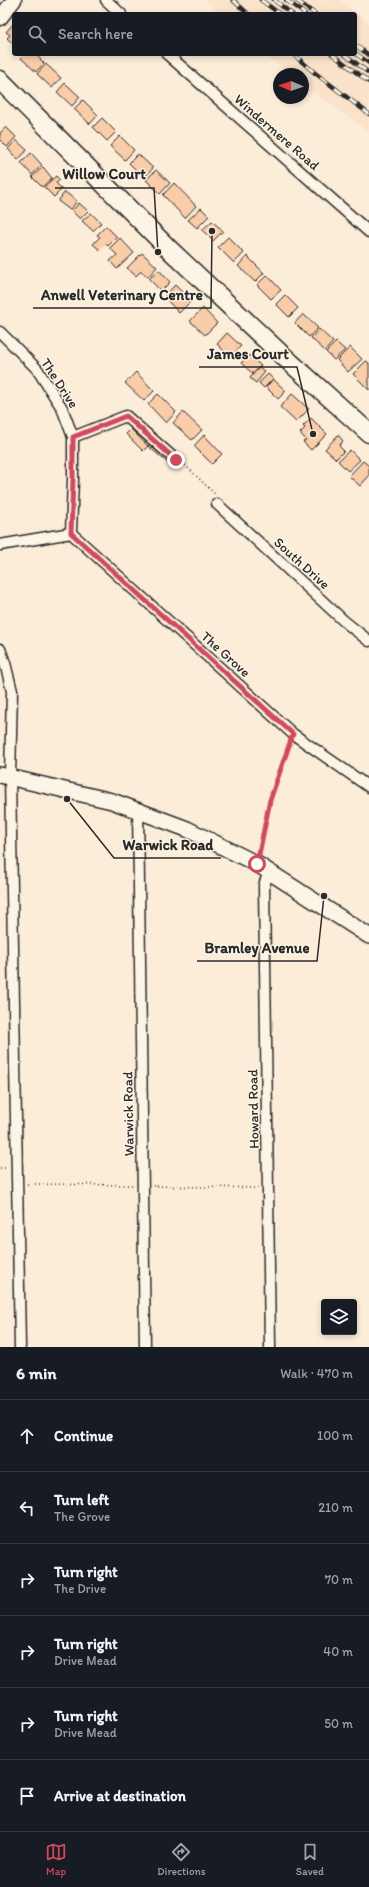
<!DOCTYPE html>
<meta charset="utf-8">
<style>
body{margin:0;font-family:Itim,sans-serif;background:#242831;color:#f1f3f6}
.controls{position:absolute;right:12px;bottom:12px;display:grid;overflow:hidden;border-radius:4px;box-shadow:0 2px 6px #0003}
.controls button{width:36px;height:36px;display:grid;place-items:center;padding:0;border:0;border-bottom:1px solid #363941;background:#171b24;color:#f1f3f6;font:20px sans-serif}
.compass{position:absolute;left:273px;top:68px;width:36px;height:36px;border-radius:50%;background:#171b24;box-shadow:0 2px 6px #0003;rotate:272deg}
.stop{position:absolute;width:12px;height:12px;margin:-9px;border:3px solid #d1495b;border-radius:50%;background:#fff}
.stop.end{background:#d1495b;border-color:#fff;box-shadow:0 1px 4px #0008}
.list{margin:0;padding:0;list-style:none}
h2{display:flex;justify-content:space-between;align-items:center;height:52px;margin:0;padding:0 16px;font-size:17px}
h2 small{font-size:13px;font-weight:400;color:#9ea1a6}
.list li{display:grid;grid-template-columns:26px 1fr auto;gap:12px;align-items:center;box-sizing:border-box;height:72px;padding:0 16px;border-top:1px solid #363941}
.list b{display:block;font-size:15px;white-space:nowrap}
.list p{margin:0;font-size:13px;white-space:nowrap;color:#9ea1a6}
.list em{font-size:13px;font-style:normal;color:#9ea1a6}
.icon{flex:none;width:22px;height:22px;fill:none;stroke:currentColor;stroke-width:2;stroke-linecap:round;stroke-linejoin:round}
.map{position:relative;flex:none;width:369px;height:1347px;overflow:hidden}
.search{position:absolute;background:#171b24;box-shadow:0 2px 6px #0003;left:12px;right:12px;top:12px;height:44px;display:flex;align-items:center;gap:10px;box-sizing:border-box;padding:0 14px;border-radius:4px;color:#9ea1a6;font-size:15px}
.sheet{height:484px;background:#171b24}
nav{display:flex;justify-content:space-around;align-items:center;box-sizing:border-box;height:56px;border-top:1px solid #363941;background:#171b24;font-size:11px;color:#9ea1a6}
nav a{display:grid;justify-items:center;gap:2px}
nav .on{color:#d1495b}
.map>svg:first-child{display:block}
.built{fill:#fbe3cb}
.building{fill:#facda9;stroke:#2b2b2b}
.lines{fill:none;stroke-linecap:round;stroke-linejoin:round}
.street-casing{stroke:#2b2b2b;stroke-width:13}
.secondary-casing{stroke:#2b2b2b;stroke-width:17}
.primary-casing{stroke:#2b2b2b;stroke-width:18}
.highway-casing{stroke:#2b2b2b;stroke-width:21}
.path{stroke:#2b2b2b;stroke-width:1.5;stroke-dasharray:1 3;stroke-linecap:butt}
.street{stroke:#fcf5e5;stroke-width:10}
.secondary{stroke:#fcf5e5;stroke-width:14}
.primary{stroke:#fcf5e5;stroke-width:15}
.highway{stroke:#fcf5e5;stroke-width:18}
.rail-casing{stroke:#2b2b2b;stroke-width:4.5}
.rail{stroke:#fcf5e5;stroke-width:3;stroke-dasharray:9;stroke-linecap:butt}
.route{stroke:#d1495b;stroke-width:5}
.labels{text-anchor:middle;stroke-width:3;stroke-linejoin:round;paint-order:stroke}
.street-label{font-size:14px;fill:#2b2b2b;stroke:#fcf5e5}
.leader{fill:none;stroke:#2b2b2b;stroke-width:1.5}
.callout-dot{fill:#2b2b2b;stroke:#fcf5e5;stroke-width:1.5}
.callout-label{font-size:15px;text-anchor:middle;font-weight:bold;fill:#2b2b2b;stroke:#fcf5e5;stroke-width:3;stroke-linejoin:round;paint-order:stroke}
</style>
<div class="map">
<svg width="369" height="1347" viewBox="0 0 369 1347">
<rect width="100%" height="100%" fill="#fcedd9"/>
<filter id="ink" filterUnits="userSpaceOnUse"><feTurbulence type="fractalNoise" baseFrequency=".025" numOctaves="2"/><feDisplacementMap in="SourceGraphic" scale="8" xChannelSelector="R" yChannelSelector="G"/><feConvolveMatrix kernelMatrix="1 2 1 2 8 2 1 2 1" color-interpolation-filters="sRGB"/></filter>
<g filter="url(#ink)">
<path class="built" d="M 205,0 L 339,0 L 369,23 L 369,133 L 303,84 L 303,74 L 290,74 L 263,54 L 355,54 L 355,14 L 220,14 Z"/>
<path class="building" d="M 14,23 L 14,45 L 7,38 L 10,35 L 6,32 Z
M 25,54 L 35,54 L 44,63 L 36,72 L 21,58 Z
M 46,64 L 61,78 L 52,88 L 37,74 Z
M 65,83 L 80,97 L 72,106 L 57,92 Z
M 83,100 L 98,115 L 90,124 L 74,109 Z
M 102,118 L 116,132 L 107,141 L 93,127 Z
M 6,127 L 16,137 L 7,147 L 0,140 L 0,133 Z
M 120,136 L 134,150 L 125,160 L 110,146 Z
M 16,140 L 27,150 L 18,160 L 8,149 Z
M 31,153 L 42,165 L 32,175 L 21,163 Z
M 138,154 L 153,168 L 144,178 L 129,163 Z
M 43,167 L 52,178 L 42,187 L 32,177 Z
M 156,170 L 170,183 L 160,194 L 146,180 Z
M 56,176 L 60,180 L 56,183 L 62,189 L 54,197 L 44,187 Z
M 174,183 L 196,206 L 185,218 L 163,195 Z
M 65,192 L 77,201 L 70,210 L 58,201 Z
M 79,203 L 88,211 L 80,219 L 72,211 Z
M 201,208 L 209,216 L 197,228 L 188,220 Z
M 91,213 L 101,223 L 93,231 L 82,221 Z
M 212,221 L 223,231 L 213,241 L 202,230 Z
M 106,226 L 117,237 L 108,246 L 106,244 L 100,250 L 93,244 L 100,237 L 97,235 Z
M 228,237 L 244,253 L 234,263 L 218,247 Z
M 120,238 L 134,253 L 117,269 L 110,261 L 117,255 L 110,248 Z
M 142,253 L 157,267 L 148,277 L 141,271 L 136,276 L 127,268 Z
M 247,256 L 264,273 L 255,282 L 238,266 Z
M 159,270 L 170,282 L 161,291 L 149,279 Z
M 267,275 L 281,290 L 271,299 L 257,285 Z
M 175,285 L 191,301 L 179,313 L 164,297 Z
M 285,295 L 298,308 L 289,317 L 276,304 Z
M 203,308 L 217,323 L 205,335 L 190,321 Z
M 303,314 L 318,328 L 309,337 L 295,323 Z
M 319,329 L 333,342 L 325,351 L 311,338 Z
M 227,333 L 241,346 L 230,357 L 217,344 Z
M 336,342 L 345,350 L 334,360 L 326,352 Z
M 350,347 L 362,359 L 348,372 L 337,360 Z
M 249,355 L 261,366 L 253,374 L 241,363 Z
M 366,361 L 369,363 L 369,390 L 353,374 Z
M 259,367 L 265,372 L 256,383 L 250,378 Z
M 136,372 L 154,391 L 144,401 L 125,383 Z
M 268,374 L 273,379 L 264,388 L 259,383 Z
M 273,379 L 286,391 L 278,399 L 266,387 Z
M 158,394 L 176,412 L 166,423 L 148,404 Z
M 292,394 L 309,409 L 296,422 L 280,407 Z
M 183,412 L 202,430 L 192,440 L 173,423 Z
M 311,418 L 327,434 L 311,450 L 303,442 L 306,440 L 300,433 L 305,428 L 303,426 Z
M 131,429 L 148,446 L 143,451 L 126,434 Z
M 204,435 L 222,454 L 212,464 L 194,446 Z
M 338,435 L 343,441 L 339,446 L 344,451 L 336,459 L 325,449 Z
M 153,440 L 174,458 L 169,464 L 148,446 Z
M 350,450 L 360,460 L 348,471 L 338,461 Z
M 363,461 L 369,466 L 369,476 L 360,486 L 349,476 Z"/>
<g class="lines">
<defs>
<path id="street" d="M 106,0 L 121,14
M 167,54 L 369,232
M 0,332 L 37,369 L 62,408 L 73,437 L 73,479 L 71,533
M 73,437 L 126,416 L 176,460
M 217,504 L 344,621 L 369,641
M 71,533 L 293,734 L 369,787
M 0,545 L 71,533
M 0,649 L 5,663 L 12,691 L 10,777 L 20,1347
M 138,809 L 145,1347
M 269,872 L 264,885 L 270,1347"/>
<path id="secondary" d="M 0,18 L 14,0"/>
<path id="primary" d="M 0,775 L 112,801 L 187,829 L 257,864 L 369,936"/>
<path id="highway" d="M 0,80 L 170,250 L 281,354 L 369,433"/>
</defs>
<use href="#street" class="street-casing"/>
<use href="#secondary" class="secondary-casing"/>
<use href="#primary" class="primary-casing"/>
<use href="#highway" class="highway-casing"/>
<path class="path" d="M 185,465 L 215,494
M 259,851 L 270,800 L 290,743
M 0,1168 L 8,1168
M 27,1184 L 133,1185
M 153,1186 L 259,1188"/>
<use href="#street" class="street"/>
<use href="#secondary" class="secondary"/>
<use href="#primary" class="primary"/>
<use href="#highway" class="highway"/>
<defs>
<path id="rail" d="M 233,0 L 248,14
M 261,0 L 280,14
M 274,0 L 292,14
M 286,0 L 305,14
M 296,0 L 315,14
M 355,45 L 369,55
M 355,53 L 369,63
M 293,54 L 315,73 L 369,114
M 332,54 L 369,82
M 344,54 L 369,73"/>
</defs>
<use href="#rail" class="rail-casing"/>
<use href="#rail" class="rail"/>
</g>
</g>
<g class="lines" filter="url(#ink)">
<path class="route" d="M 176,460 L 126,416 L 73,437 L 73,479 L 71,533 L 293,734 L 270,800 L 257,864"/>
</g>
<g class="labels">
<g class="street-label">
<text transform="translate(277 132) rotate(41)" y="5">Windermere Road</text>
<text transform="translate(60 383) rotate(57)" y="5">The Drive</text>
<text transform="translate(302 563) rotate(42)" y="5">South Drive</text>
<text transform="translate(226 654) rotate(42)" y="5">The Grove</text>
<text transform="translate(253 1109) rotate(-91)" y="5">Howard Road</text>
<text transform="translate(128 1114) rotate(-91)" y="5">Warwick Road</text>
</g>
</g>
<path class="leader" d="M158 252L154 188H55M212 231L211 308H33M313 434L297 367H199M67 799L114 858H221M324 896L317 961H197"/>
<g class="callout-dot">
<circle cx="158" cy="252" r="4"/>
<circle cx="212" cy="231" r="4"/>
<circle cx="313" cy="434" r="4"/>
<circle cx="67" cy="799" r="4"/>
<circle cx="324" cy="896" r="4"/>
</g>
<g class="callout-label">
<text x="104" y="179">Willow Court</text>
<text x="122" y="300">Anwell Veterinary Centre</text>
<text x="248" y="359">James Court</text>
<text x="168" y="850">Warwick Road</text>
<text x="257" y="953">Bramley Avenue</text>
</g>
</svg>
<div class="controls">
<button><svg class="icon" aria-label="layers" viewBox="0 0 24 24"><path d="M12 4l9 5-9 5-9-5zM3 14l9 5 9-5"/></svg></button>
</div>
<svg class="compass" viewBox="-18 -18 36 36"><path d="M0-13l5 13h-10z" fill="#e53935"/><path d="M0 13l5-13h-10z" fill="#9ea1a6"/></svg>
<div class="stop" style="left:257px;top:864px"></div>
<div class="stop end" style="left:176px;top:460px"></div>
<div class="search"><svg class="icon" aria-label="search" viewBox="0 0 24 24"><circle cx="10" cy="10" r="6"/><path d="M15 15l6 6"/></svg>Search here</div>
</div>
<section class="sheet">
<h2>6 min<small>Walk · 470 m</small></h2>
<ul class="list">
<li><svg class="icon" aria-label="ahead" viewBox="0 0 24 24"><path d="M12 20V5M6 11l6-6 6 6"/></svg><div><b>Continue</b></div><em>100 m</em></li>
<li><svg class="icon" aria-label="left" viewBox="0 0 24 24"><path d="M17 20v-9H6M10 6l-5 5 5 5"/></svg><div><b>Turn left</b><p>The Grove</p></div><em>210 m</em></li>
<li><svg class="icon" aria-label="right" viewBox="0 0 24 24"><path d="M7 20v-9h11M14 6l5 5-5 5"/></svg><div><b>Turn right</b><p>The Drive</p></div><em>70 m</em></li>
<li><svg class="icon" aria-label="right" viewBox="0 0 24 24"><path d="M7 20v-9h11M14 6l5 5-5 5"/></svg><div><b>Turn right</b><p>Drive Mead</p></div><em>40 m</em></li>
<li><svg class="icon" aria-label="right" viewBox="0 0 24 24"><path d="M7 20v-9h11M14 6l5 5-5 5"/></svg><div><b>Turn right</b><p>Drive Mead</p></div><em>50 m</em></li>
<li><svg class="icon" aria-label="arrive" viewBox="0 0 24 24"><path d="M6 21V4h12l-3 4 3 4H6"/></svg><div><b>Arrive at destination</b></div></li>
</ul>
</section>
<nav>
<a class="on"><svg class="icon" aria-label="map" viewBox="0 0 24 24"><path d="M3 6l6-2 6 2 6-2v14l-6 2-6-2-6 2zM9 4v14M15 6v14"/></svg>Map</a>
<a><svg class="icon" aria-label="directions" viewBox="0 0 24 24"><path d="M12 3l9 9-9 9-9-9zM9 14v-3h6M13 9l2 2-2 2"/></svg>Directions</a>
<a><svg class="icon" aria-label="saved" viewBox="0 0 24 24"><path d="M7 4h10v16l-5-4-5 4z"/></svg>Saved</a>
</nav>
